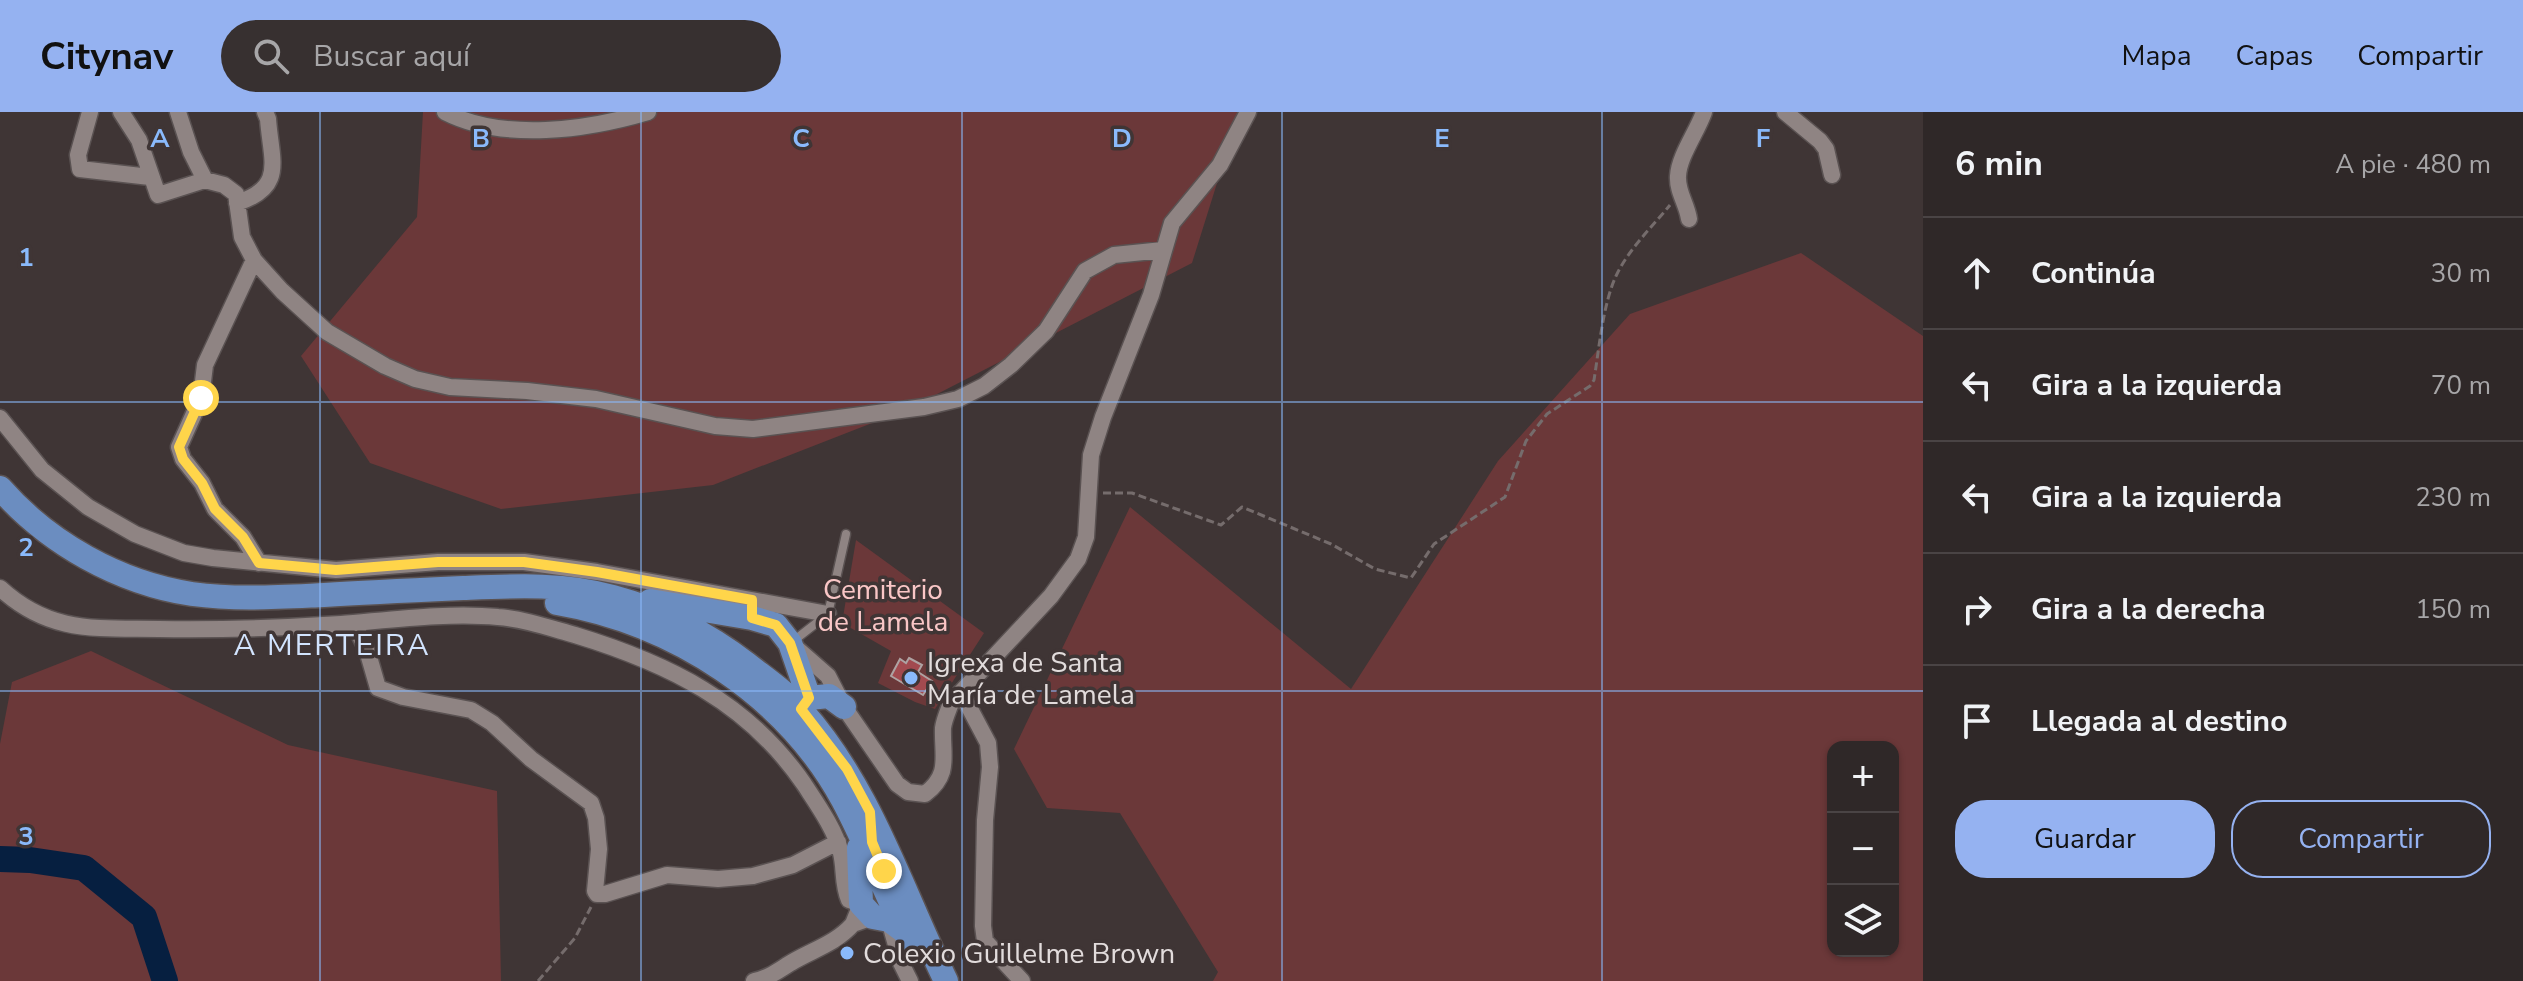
<!DOCTYPE html>
<html lang="es">
<meta charset="utf-8">
<style>
body{margin:0;font-family:"Nunito Sans",sans-serif;background:#373030;color:#f1f3f6}
.controls{position:absolute;right:24px;bottom:24px;display:grid;overflow:hidden;border-radius:16px;box-shadow:0 2px 6px #0004}
.controls button{width:72px;height:72px;display:grid;place-items:center;padding:0;border:0;border-bottom:2px solid #4a4445;background:#2f2828;color:#f1f3f6;font:40px sans-serif}
.stop{position:absolute;width:24px;height:24px;margin:-18px;border:6px solid #ffd54a;border-radius:50%;background:#fff}
.stop.end{background:#ffd54a;border-color:#fff;box-shadow:0 2px 8px #0008}
.list{margin:0;padding:0;list-style:none}
h2{display:flex;justify-content:space-between;align-items:center;height:104px;margin:0;padding:0 32px;font-size:34px}
h2 small{font-size:26px;font-weight:400;color:#a7a6a8}
.list li{display:grid;grid-template-columns:52px 1fr auto;gap:24px;align-items:center;box-sizing:border-box;height:112px;padding:0 32px;border-top:2px solid #4a4445}
.list b{display:block;font-size:30px;white-space:nowrap}
.list em{font-size:26px;font-style:normal;color:#a7a6a8}
.actions{display:flex;gap:16px;padding:24px 32px}
.actions a{flex:1;padding:18px 0;border:2px solid #95b2f1;border-radius:32px;text-align:center;font-size:28px;color:#95b2f1}
.actions .main{background:#95b2f1;color:#111}
.icon{flex:none;width:44px;height:44px;fill:none;stroke:currentColor;stroke-width:2;stroke-linecap:round;stroke-linejoin:round}
.map{position:relative;flex:none;width:1923px;height:869px;overflow:hidden}
header{display:flex;align-items:center;gap:48px;box-sizing:border-box;height:112px;padding:0 40px;background:#95b2f1;color:#111}
header strong{font-size:38px}
nav{display:flex;gap:44px;margin-inline-start:auto;font-size:28px}
.search{width:560px;height:72px;background:#373030;display:flex;align-items:center;gap:20px;box-sizing:border-box;padding:0 28px;border-radius:44px;color:#a7a6a8;font-size:30px}
main{display:flex}
aside{flex:1;background:#2f2828}
.map>svg:first-child{display:block}
.green{fill:#6b3839;fill-rule:evenodd}
.lines{fill:none;stroke-linecap:round;stroke-linejoin:round}
.river{stroke:#061f40;stroke-width:26}
.building{fill:#a24a4f;stroke:#aea2a2;stroke-width:2}
.lane-casing{stroke:#5a5252;stroke-width:11}
.street-casing{stroke:#5a5252;stroke-width:19}
.primary-casing{stroke:#5a5252;stroke-width:27}
.path{stroke:#756c6c;stroke-width:3;stroke-dasharray:8 4;stroke-linecap:butt}
.lane{stroke:#8f8483;stroke-width:8}
.street{stroke:#8f8483;stroke-width:16}
.primary{stroke:#6b8dc0;stroke-width:24}
.route{stroke:#ffd54a;stroke-width:10}
.grid{fill:none;stroke:#8abafc;stroke-width:2;stroke-opacity:0.55}
.poi-dot{fill:#8abafc;stroke:#3f3535;stroke-width:3}
.labels{text-anchor:middle;stroke-width:7;stroke-linejoin:round;paint-order:stroke}
.park-label{font-size:28px;fill:#f9c6c6;stroke:#3f3535}
.poi-label{font-size:28px;fill:#e2dcdc;stroke:#3f3535;text-anchor:start}
.neighbourhood-label{font-size:30px;letter-spacing:2px;fill:#d2e4fe;stroke:#3f3535}
.grid-label{font-size:26px;text-anchor:middle;font-weight:bold;fill:#8abafc;stroke:#3f3535;stroke-width:7;stroke-linejoin:round;paint-order:stroke}
</style>
<header>
<strong>Citynav</strong>
<div class="search"><svg class="icon" aria-label="search" viewBox="0 0 24 24"><circle cx="10" cy="10" r="6"/><path d="M15 15l6 6"/></svg>Buscar aquí</div>
<nav><a>Mapa</a><a>Capas</a><a>Compartir</a></nav>
</header>
<main>
<div class="map">
<svg width="1923" height="869" viewBox="0 0 1923 869">
<rect width="100%" height="100%" fill="#3f3535"/>
<path class="green" d="M 423,0 L 1238,0 L 1239,1 L 1192,151 L 908,297 L 713,373 L 501,397 L 370,351 L 301,244 L 417,105 Z
M 1801,141 L 1923,224 L 1923,869 L 1213,869 L 1218,860 L 1120,701 L 1047,696 L 1014,637 L 1130,395 L 1351,577 L 1498,349 L 1630,202 ZM 1833,635 L 1893,635 L 1893,839 L 1833,839 Z
M 856,428 L 984,521 L 935,597 L 915,590 L 878,571 L 891,539 L 842,511 Z
M 91,539 L 288,633 L 497,679 L 501,869 L 0,869 L 0,632 L 12,570 Z"/>
<g class="lines">
<path class="river" d="M 0,747 L 30,748 L 84,756 L 144,805 L 165,869"/>
</g>
<path class="building" d="M 909,546 L 922,553 L 918,560 L 932,569 L 923,583 L 891,564 L 900,547 L 906,551 Z"/>
<g class="lines">
<defs>
<path id="lane" d="M 792,530 L 828,502 L 846,422"/>
<path id="street" d="M 90,0 L 78,43 L 80,57 L 150,65
M 121,0 L 139,28 L 158,83 L 205,68
M 178,0 L 191,40 L 205,68 L 224,73 L 236,82 L 242,125 L 254,148 L 282,179 L 327,220 L 385,254 L 415,267 L 450,275 L 527,279 L 596,287 L 715,314 L 753,317 L 924,295 L 958,287 L 984,274 L 1011,253 L 1046,219 L 1085,159 L 1114,143 L 1163,138
M 445,0 C 504,30 587,18 648,0
M 1785,0 L 1820,29 L 1826,37 L 1832,63
M 237,91 C 286,75 271,49 268,7 L 265,0
M 1689,107 C 1687,92 1677,80 1678,64 C 1679,44 1697,20 1704,0
M 254,148 L 205,253 L 201,286 L 179,335 L 183,347 L 202,371 L 215,397 L 243,425 L 259,451
M 0,306 L 42,358 L 88,395 L 135,422 L 184,441 L 213,446 L 336,458 L 438,450 L 524,450 L 597,460 L 828,502
M 0,476 C 50,522 96,516 159,517 C 220,518 280,516 341,512 C 390,508 449,500 498,505 C 524,507 550,516 575,523 C 667,551 748,590 804,672 C 817,692 835,717 841,741 C 845,757 842,772 849,788 L 861,792 L 853,812 L 873,805
M 342,513 L 358,520 L 367,538 L 378,576 L 403,585 L 471,598 L 492,611 L 531,647 L 591,691 L 596,706 L 599,737 L 595,779 L 597,782 L 605,782 L 667,763 L 718,767 L 753,764 L 793,753 L 838,730
M 795,535 L 828,564 L 844,595 L 897,672 L 908,680 L 925,682 C 951,662 942,645 943,616 C 944,608 948,599 951,591 L 1051,484 L 1078,447 L 1086,425 L 1091,343 L 1103,305 L 1151,183 L 1172,111 L 1220,53 L 1248,0
M 961,580 L 988,631 L 990,655 L 985,708 L 983,814 L 985,829 L 1022,869
M 889,808 L 901,851 L 910,869
M 754,869 C 770,866 780,857 794,849 C 815,837 836,831 853,812"/>
<path id="primary" d="M 0,376 C 48,431 119,471 192,482 C 236,488 280,485 324,483 C 370,480 417,478 463,476 C 512,474 565,471 613,485 C 661,498 708,522 747,552 C 766,567 787,581 802,599 C 871,677 901,777 946,869
M 650,489 L 752,506 L 776,513 L 790,531 L 809,586
M 557,491 C 674,511 786,583 843,688 C 867,733 885,781 908,826
M 800,598 L 809,586 L 829,584 L 844,595
M 859,736 L 861,792 L 873,805 L 889,808 L 905,820"/>
</defs>
<use href="#lane" class="lane-casing"/>
<use href="#street" class="street-casing"/>
<use href="#primary" class="primary-casing"/>
<path class="path" d="M 1103,381 L 1132,381 L 1221,413 L 1242,395 L 1331,432 L 1375,457 L 1411,466 L 1434,432 L 1505,385 L 1526,329 L 1547,302 L 1590,274 L 1594,268 C 1599,237 1603,192 1616,164 C 1628,138 1652,115 1670,93
M 538,869 L 575,826 L 591,795"/>
<use href="#lane" class="lane"/>
<use href="#street" class="street"/>
<use href="#primary" class="primary"/>
</g>
<g class="lines">
<path class="route" d="M 201,286 L 179,335 L 183,347 L 202,371 L 215,397 L 243,425 L 259,451 L 336,458 L 438,450 L 524,450 L 597,460 L 752,488 L 752,506 L 776,513 L 790,531 L 809,586 L 801,597 L 847,657 L 870,700 L 872,730 L 884,759"/>
</g>
<path class="grid" d="M 320,0 L 320,869M 641,0 L 641,869M 962,0 L 962,869M 1282,0 L 1282,869M 1602,0 L 1602,869M 0,290 L 1923,290M 0,579 L 1923,579"/>
<g class="poi-dot">
<circle cx="911" cy="566" r="8"/>
<circle cx="847" cy="841" r="8"/>
</g>
<g class="labels">
<g class="park-label">
<text x="883" y="487">Cemiterio<tspan x="883" dy="32">de Lamela</tspan></text>
</g>
<g class="poi-label">
<text x="927" y="560">Igrexa de Santa<tspan x="927" dy="32">María de Lamela</tspan></text>
<text x="863" y="851">Colexio Guillelme Brown</text>
</g>
<g class="neighbourhood-label">
<text x="332" y="543">A MERTEIRA</text>
</g>
</g>
<g class="grid-label">
<text x="160" y="35">A</text>
<text x="481" y="35">B</text>
<text x="801" y="35">C</text>
<text x="1122" y="35">D</text>
<text x="1442" y="35">E</text>
<text x="1763" y="35">F</text>
<text x="26" y="154">1</text>
<text x="26" y="444">2</text>
<text x="26" y="733">3</text>
</g>
</svg>
<div class="controls">
<button>+</button>
<button>−</button>
<button><svg class="icon" aria-label="layers" viewBox="0 0 24 24"><path d="M12 4l9 5-9 5-9-5zM3 14l9 5 9-5"/></svg></button>
</div>
<div class="stop" style="left:201px;top:286px"></div>
<div class="stop end" style="left:884px;top:759px"></div>
</div>
<aside>
<h2>6 min<small>A pie · 480 m</small></h2>
<ul class="list">
<li><svg class="icon" aria-label="ahead" viewBox="0 0 24 24"><path d="M12 20V5M6 11l6-6 6 6"/></svg><div><b>Continúa</b></div><em>30 m</em></li>
<li><svg class="icon" aria-label="left" viewBox="0 0 24 24"><path d="M17 20v-9H6M10 6l-5 5 5 5"/></svg><div><b>Gira a la izquierda</b></div><em>70 m</em></li>
<li><svg class="icon" aria-label="left" viewBox="0 0 24 24"><path d="M17 20v-9H6M10 6l-5 5 5 5"/></svg><div><b>Gira a la izquierda</b></div><em>230 m</em></li>
<li><svg class="icon" aria-label="right" viewBox="0 0 24 24"><path d="M7 20v-9h11M14 6l5 5-5 5"/></svg><div><b>Gira a la derecha</b></div><em>150 m</em></li>
<li><svg class="icon" aria-label="arrive" viewBox="0 0 24 24"><path d="M6 21V4h12l-3 4 3 4H6"/></svg><div><b>Llegada al destino</b></div></li>
</ul>
<div class="actions"><a class="main">Guardar</a><a>Compartir</a></div>
</aside>
</main>
